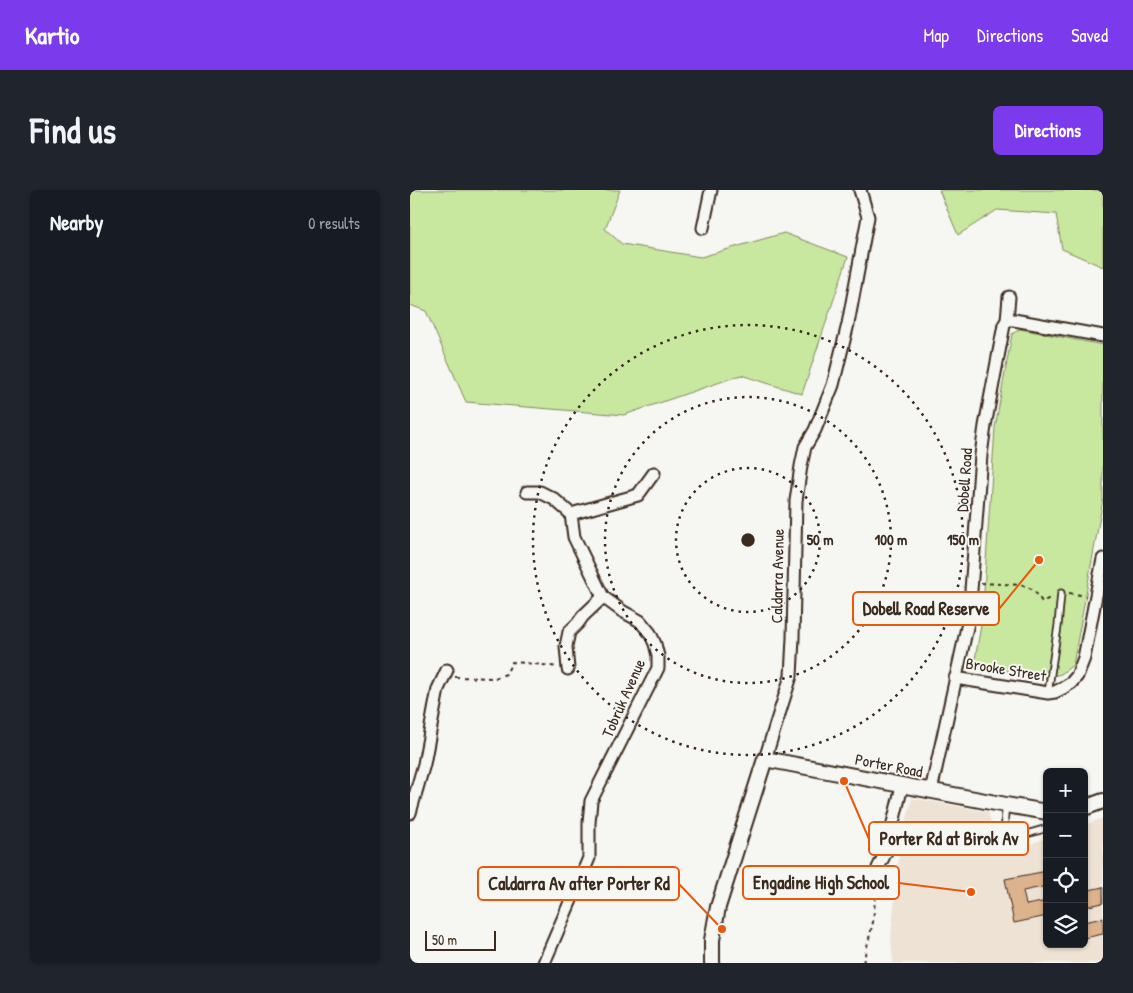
<!DOCTYPE html>
<meta charset="utf-8">
<style>
body{margin:0;font-family:"Patrick Hand",sans-serif;background:#20242c;color:#f1f3f6}
.controls{position:absolute;right:15px;bottom:15px;display:grid;overflow:hidden;border-radius:8px;box-shadow:0 1px 4px #0004}
.controls button{width:45px;height:45px;display:grid;place-items:center;padding:0;border:0;border-bottom:1px solid #363941;background:#171b24;color:#f1f3f6;font:25px sans-serif}
.scale{position:absolute;left:15px;bottom:12px;width:71px;box-sizing:border-box;padding-left:5px;border:2px solid #3b2a1e;border-top:0;font-size:14px;line-height:18px;white-space:nowrap;color:#3b2a1e;-webkit-text-stroke:4px #f6f6f2;paint-order:stroke}
.list{margin:0;padding:0;list-style:none}
h2{display:flex;justify-content:space-between;align-items:center;height:65px;margin:0;padding:0 20px;font-size:21px}
h2 small{font-size:16px;font-weight:400;color:#9ea1a6}
.icon{flex:none;width:28px;height:28px;fill:none;stroke:currentColor;stroke-width:2;stroke-linecap:round;stroke-linejoin:round}
.map{position:relative;flex:none;width:693px;height:773px;overflow:hidden;border-radius:8px}
header{display:flex;align-items:center;gap:30px;box-sizing:border-box;height:70px;padding:0 25px;background:#7c3aed;color:#fff}
header strong{font-size:24px}
nav{display:flex;gap:28px;margin-inline-start:auto;font-size:18px}
.intro{display:flex;align-items:center;justify-content:space-between;box-sizing:border-box;height:120px;padding:0 30px}
h1{margin:0;font-size:35px}
.button{padding:12px 22px;border-radius:8px;background:#7c3aed;color:#fff;font-size:18px;font-weight:700}
main{display:flex;gap:30px;padding:0 30px}
aside{flex:1;background:#171b24;border-radius:8px;box-shadow:0 1px 4px #0004}
.map>svg:first-child{display:block}
.built{fill:#eee2d4}
.green{fill:#c8e79f;stroke:#82885e}
.building{fill:#ddb38d;stroke:#3b2a1e}
.lines{fill:none;stroke-linecap:round;stroke-linejoin:round}
.service-casing{stroke:#3b2a1e;stroke-width:9}
.minor-casing{stroke:#3b2a1e;stroke-width:15}
.tertiary-casing{stroke:#3b2a1e;stroke-width:18}
.path{stroke:#3b2a1e;stroke-width:2;stroke-dasharray:4 4;stroke-linecap:butt}
.service{stroke:#f6f6f2;stroke-width:5.5}
.minor{stroke:#f6f6f2;stroke-width:11}
.tertiary{stroke:#f6f6f2;stroke-width:14}
.ring{fill:none;stroke:#3b2a1e;stroke-width:2.5;stroke-dasharray:2.5 5}
.labels{text-anchor:middle;stroke-width:4;stroke-linejoin:round;paint-order:stroke}
.street-label{font-size:16px;fill:#3b2a1e;stroke:#f6f6f2}
.centre{fill:#3b2a1e;stroke:#f6f6f2;stroke-width:2.5}
.ring-label{font-size:15px;text-anchor:middle;font-weight:bold;fill:#3b2a1e;stroke:#f6f6f2;stroke-width:4;stroke-linejoin:round;paint-order:stroke}
.leader{fill:none;stroke:#e8590c;stroke-width:2}
.callout-dot{fill:#e8590c;stroke:#f6f6f2;stroke-width:2}
.callout{fill:#f6f6f2;stroke:#e8590c;stroke-width:2}
.callout-label{font-size:18px;text-anchor:middle;font-weight:bold;fill:#3b2a1e}
</style>
<header>
<strong>Kartio</strong>
<nav><a>Map</a><a>Directions</a><a>Saved</a></nav>
</header>
<div class="intro"><h1>Find us</h1><a class="button">Directions</a></div>
<main>
<aside>
<h2>Nearby<small>0 results</small></h2>
<ul class="list">
</ul>
</aside>
<div class="map">
<svg width="693" height="773" viewBox="0 0 693 773">
<rect width="100%" height="100%" fill="#f6f6f2"/>
<filter id="ink" filterUnits="userSpaceOnUse"><feTurbulence type="fractalNoise" baseFrequency=".02" numOctaves="2"/><feDisplacementMap in="SourceGraphic" scale="10" xChannelSelector="R" yChannelSelector="G"/><feConvolveMatrix kernelMatrix="1 2 1 2 8 2 1 2 1" color-interpolation-filters="sRGB"/></filter>
<g filter="url(#ink)">
<path class="built" d="M 502,608 L 578,622 L 584,641 L 590,649 L 597,655 L 608,657 L 620,654 L 637,648 L 637,754 L 674,754 L 674,635 L 693,628 L 693,773 L 483,773 L 481,748 L 490,656 Z"/>
<path class="green" d="M 0,0 L 210,0 L 195,39 L 212,54 L 291,67 L 374,43 L 438,67 L 392,204 L 331,185 L 214,225 L 56,212 L 16,121 L 0,115 Z
M 529,0 L 693,0 L 693,77 L 652,59 L 646,24 L 587,20 L 548,45 Z
M 610,139 L 693,155 L 693,310 L 663,475 L 651,484 L 635,488 L 564,475 L 572,430 L 585,238 L 602,144 Z"/>
<path class="building" d="M 637,681 L 637,696 L 613,701 L 616,715 L 637,711 L 637,726 L 604,733 L 595,689 Z
M 693,697 L 693,713 L 674,717 L 674,701 Z
M 693,728 L 693,744 L 674,748 L 674,732 Z"/>
<g class="lines">
<defs>
<path id="service" d="M 638,503 L 648,436 L 651,403
M 596,616 C 589,656 610,646 637,638"/>
<path id="minor" d="M 293,38 L 301,0
M 597,130 L 599,107
M 117,302 L 130,302 L 144,309 L 161,324 L 164,347 L 193,407 L 212,421 L 230,431 L 240,443 L 245,454 L 248,466 L 248,478 L 181,611 L 179,633 L 179,668 L 134,773
M 161,324 L 228,305 L 244,283
M 158,479 L 156,456 L 159,442 L 168,433 L 173,426 L 193,407
M 545,488 L 638,503 L 645,502 L 653,498 L 661,493 L 667,486 L 674,468 L 693,369
M 355,569 L 381,486 L 383,448 L 386,311 L 391,276 L 395,257 L 405,240 L 423,195 L 438,134 L 458,27 L 450,0
M 521,601 L 559,428 L 571,265 L 575,236 L 594,135 L 597,130 L 604,130 L 693,146
M 0,623 L 14,574 L 28,499 L 37,480
M 468,678 L 476,662 L 492,596"/>
<path id="tertiary" d="M 674,618 L 693,611
M 302,773 L 302,750 L 308,717 L 355,569 L 596,615 L 637,622"/>
</defs>
<use href="#service" class="service-casing"/>
<use href="#minor" class="minor-casing"/>
<use href="#tertiary" class="tertiary-casing"/>
<path class="path" d="M 571,393 L 612,395 L 624,400 L 632,412 L 642,407
M 659,403 L 676,406
M 45,487 L 85,488 L 96,484 L 102,472 C 118,473 133,475 148,477
M 453,773 L 463,732 L 467,688"/>
<use href="#service" class="service"/>
<use href="#minor" class="minor"/>
<use href="#tertiary" class="tertiary"/>
</g>
</g>
<g class="ring">
<circle cx="338" cy="350" r="72"/>
<circle cx="338" cy="350" r="143"/>
<circle cx="338" cy="350" r="215"/>
</g>
<g class="labels">
<g class="street-label">
<text transform="translate(554 290) rotate(-86)" y="6">Dobell Road</text>
<text transform="translate(367 386) rotate(-89)" y="6">Caldarra Avenue</text>
<text transform="translate(596 479) rotate(9)" y="6">Brooke Street</text>
<text transform="translate(213 508) rotate(-66)" y="6">Tobruk Avenue</text>
<text transform="translate(479 575) rotate(11)" y="6">Porter Road</text>
</g>
</g>
<circle cx="338" cy="350" r="8" class="centre"/>
<g class="ring-label">
<text x="410" y="355">50 m</text>
<text x="481" y="355">100 m</text>
<text x="553" y="355">150 m</text>
</g>
<path class="leader" d="M629 370L589 419M434 591L459 649M561 702L489 693M312 739L269 694"/>
<g class="callout-dot">
<circle cx="629" cy="370" r="5"/>
<circle cx="434" cy="591" r="5"/>
<circle cx="561" cy="702" r="5"/>
<circle cx="312" cy="739" r="5"/>
</g>
<g class="callout">
<rect x="443" y="402" width="146" height="33" rx="5"/>
<rect x="459" y="632" width="159" height="33" rx="5"/>
<rect x="333" y="676" width="156" height="33" rx="5"/>
<rect x="68" y="677" width="201" height="33" rx="5"/>
</g>
<g class="callout-label">
<text x="516" y="425">Dobell Road Reserve</text>
<text x="539" y="655">Porter Rd at Birok Av</text>
<text x="411" y="699">Engadine High School</text>
<text x="169" y="700">Caldarra Av after Porter Rd</text>
</g>
</svg>
<div class="controls">
<button>+</button>
<button>−</button>
<button><svg class="icon" aria-label="locate" viewBox="0 0 24 24"><circle cx="12" cy="12" r="6"/><path d="M12 2v4M12 18v4M2 12h4M18 12h4"/></svg></button>
<button><svg class="icon" aria-label="layers" viewBox="0 0 24 24"><path d="M12 4l9 5-9 5-9-5zM3 14l9 5 9-5"/></svg></button>
</div>
<div class="scale">50 m</div>
</div>
</main>
